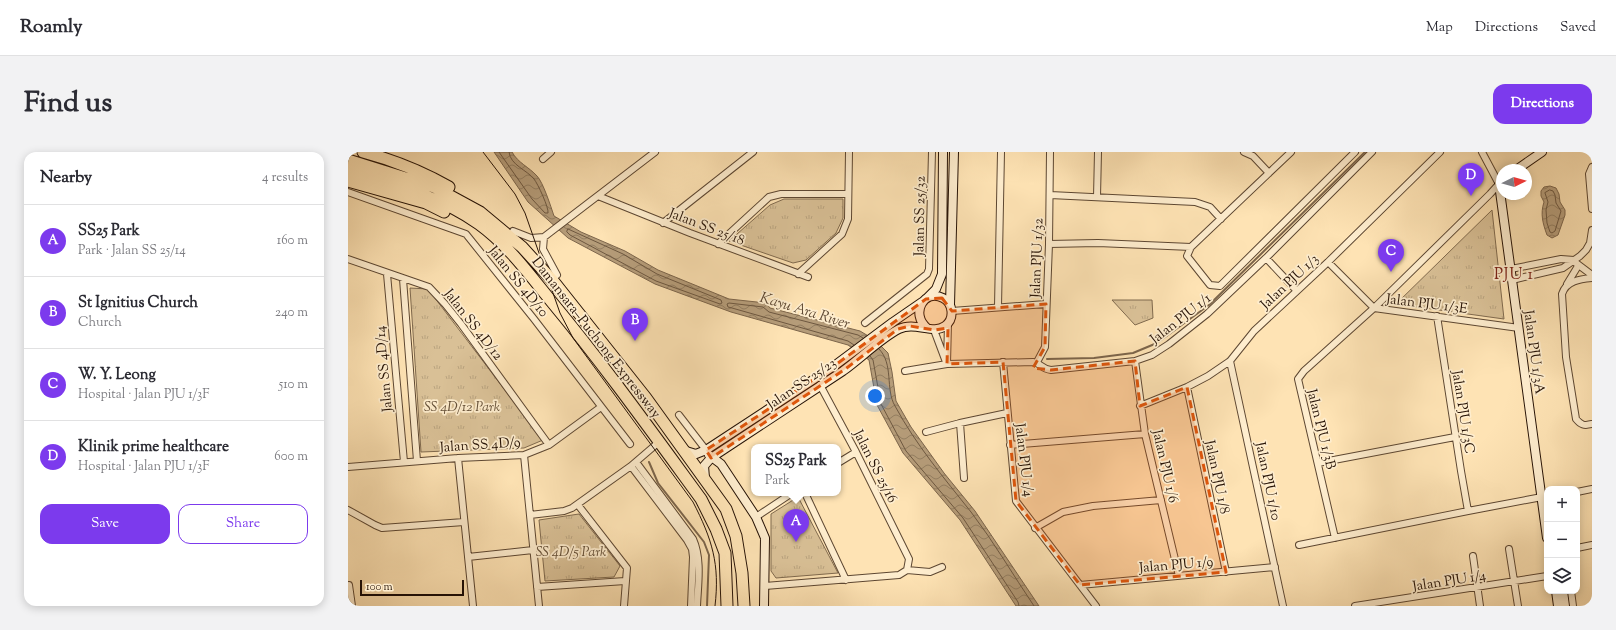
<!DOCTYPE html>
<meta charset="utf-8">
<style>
body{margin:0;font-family:"Sorts Mill Goudy",serif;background:#f2f2f3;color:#2b2b33}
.controls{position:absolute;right:12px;bottom:12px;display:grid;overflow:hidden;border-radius:8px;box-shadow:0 2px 10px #0003}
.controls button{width:36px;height:36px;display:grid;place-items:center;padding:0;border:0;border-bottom:1px solid #e1e1e2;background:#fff;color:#2b2b33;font:20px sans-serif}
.compass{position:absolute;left:1148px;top:12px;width:36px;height:36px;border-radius:50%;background:#fff;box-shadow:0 2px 10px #0003;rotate:85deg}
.scale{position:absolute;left:12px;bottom:10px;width:104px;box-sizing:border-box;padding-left:4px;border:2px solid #271306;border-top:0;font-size:11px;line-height:14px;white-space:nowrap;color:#271306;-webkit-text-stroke:3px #feedce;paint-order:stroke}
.you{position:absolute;left:527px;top:244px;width:14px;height:14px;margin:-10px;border:3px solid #fff;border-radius:50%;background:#1a73e8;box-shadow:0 0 0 6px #1a73e833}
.badge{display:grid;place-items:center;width:26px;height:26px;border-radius:50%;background:#7c3aed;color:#fff;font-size:13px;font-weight:700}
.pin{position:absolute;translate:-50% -33px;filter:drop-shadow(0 1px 2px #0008)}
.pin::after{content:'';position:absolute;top:21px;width:14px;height:12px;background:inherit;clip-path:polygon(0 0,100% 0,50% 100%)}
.popup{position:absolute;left:403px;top:292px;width:90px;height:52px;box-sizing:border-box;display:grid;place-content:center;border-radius:8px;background:#fff;filter:drop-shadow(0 1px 3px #0005);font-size:13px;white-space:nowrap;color:#7c7c81}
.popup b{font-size:15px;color:#2b2b33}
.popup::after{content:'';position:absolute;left:50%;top:100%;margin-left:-8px;border:8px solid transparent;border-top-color:#fff}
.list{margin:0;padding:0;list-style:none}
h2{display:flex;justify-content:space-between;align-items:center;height:52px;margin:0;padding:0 16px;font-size:17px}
h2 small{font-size:13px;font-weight:400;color:#7c7c81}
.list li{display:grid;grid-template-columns:26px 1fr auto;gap:12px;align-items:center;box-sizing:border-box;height:72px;padding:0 16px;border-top:1px solid #e1e1e2}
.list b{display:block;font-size:15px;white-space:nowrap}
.list p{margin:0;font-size:13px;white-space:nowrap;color:#7c7c81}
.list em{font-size:13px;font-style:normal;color:#7c7c81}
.actions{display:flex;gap:8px;padding:12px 16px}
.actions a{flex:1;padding:9px 0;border:1px solid #7c3aed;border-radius:12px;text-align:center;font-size:14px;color:#7c3aed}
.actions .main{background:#7c3aed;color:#fff}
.icon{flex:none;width:22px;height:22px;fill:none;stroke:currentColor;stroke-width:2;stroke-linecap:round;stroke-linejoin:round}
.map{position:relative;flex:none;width:1244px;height:454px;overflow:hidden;border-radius:12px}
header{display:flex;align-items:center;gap:24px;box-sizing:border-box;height:56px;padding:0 20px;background:#fff;border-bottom:1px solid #e1e1e2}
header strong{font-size:19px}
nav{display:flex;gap:22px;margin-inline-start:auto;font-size:14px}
.intro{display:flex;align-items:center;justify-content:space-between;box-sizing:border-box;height:96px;padding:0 24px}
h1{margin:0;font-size:28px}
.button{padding:10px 18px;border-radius:12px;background:#7c3aed;color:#fff;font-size:14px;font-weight:700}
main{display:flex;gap:24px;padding:0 24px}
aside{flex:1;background:#fff;border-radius:12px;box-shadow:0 2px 10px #0003}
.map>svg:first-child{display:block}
.park{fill:url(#park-tufts);stroke:#806a4e}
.water{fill:url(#water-waves);stroke:#7c654b}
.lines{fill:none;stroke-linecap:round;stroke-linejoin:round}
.shore{stroke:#6e5840;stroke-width:1}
.stream{stroke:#7c654b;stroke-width:2}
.street-casing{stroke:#5d4732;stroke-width:8}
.secondary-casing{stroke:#271306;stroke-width:10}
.highway-casing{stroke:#271306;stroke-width:13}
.street{stroke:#feedce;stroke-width:6}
.secondary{stroke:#feedce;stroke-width:8}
.highway{stroke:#fee3b4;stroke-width:11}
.tram{stroke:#271306;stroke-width:1}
.marked{fill:#de560c;fill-opacity:0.2;stroke:#de560c;stroke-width:3;stroke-dasharray:8 5;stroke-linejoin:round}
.labels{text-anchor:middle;stroke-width:3.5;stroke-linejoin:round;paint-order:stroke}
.street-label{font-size:14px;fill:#271306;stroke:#feedce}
.park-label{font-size:14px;font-style:italic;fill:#655038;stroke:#feedce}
.water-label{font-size:15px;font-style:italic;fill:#604a34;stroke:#feedce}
.quarter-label{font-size:16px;letter-spacing:1px;fill:#7a1f14;stroke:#feedce}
</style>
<header>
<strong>Roamly</strong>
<nav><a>Map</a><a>Directions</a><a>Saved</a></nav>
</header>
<div class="intro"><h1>Find us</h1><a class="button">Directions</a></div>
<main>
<aside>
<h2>Nearby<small>4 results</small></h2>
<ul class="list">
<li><span class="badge">A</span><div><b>SS25 Park</b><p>Park · Jalan SS 25/14</p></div><em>160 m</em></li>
<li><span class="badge">B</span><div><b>St Ignitius Church</b><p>Church</p></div><em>240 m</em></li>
<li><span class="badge">C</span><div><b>W. Y. Leong</b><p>Hospital · Jalan PJU 1/3F</p></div><em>510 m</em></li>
<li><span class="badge">D</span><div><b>Klinik prime healthcare</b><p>Hospital · Jalan PJU 1/3F</p></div><em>600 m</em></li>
</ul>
<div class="actions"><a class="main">Save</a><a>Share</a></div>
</aside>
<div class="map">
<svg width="1244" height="454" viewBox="0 0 1244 454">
<defs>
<pattern id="park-tufts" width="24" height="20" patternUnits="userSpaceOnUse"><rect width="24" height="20" fill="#d9c096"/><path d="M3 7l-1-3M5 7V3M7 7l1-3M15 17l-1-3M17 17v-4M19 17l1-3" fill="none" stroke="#baa480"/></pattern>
<pattern id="water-waves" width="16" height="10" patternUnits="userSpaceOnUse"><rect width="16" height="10" fill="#b59c79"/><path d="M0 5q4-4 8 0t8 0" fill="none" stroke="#937e61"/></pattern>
</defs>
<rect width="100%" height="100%" fill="#fee3b4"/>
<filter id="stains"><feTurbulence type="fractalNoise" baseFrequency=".005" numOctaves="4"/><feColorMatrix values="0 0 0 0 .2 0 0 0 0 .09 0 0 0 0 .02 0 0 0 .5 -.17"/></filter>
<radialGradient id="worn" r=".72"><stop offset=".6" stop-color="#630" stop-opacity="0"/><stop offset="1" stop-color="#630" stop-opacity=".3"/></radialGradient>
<path class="park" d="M 436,47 L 495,47 L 495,66 L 488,81 L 458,108 L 445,111 L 381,89 L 422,53 Z
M 1144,58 L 1156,167 L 1048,152 Z
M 62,136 L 80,137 L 195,288 L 176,296 L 73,300 Z
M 764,148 L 804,148 L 805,166 L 787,173 Z
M 450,345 L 490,421 L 428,426 L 423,419 L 423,362 Z
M 231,362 L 272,414 L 266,425 L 197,429 L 191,368 Z"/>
<path class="water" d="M 146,0 L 164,0 C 170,11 181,15 189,24 C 195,30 203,55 206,64 L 233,80 L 277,99 L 310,118 L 381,147 L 418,151 L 422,156 L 512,179 L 527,188 L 540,201 L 544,220 L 548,249 L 563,275 L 596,321 L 627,359 L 691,454 L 668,454 L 612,368 L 555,301 L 529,253 L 521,208 L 500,193 L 383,160 L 307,132 L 220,86 L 180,50 Z
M 1202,34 L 1208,36 L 1211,42 L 1212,50 L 1217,58 L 1217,63 L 1210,83 L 1204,86 L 1199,83 C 1195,72 1192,62 1196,50 L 1193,44 L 1193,39 L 1196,35 Z"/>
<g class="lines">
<path class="shore" d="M 151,0 L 184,47 L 197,61 L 200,61 C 201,56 190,32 186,27 C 179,18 162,13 161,0
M 1202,38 L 1205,39 L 1207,43 L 1208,51 L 1213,59 L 1207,79 L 1204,81 L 1202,80 L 1199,71 L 1198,58 L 1200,50 L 1197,41 Z
M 220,77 L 275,102 L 309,122 L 373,148 L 374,151 L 372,152 L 308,129 L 222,83 L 219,80 Z
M 506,193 L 500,189 L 384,156 L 380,155 L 379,152 L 381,151 L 415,155 L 421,160 L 510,183 L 515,186
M 531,197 C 546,212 537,237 547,254 C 568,293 596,326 623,360 C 646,390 665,423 686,454
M 522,204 L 525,208 L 533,252 L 558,299 L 615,366 L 670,450 L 671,454"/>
<path class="stream" d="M 699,207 L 746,206 L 785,201 L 809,191 L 861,153 L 1017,0
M 301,310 L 310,331 L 356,390 L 361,403 L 359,454"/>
<defs>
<path id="street" d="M 896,0 L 905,4 L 921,21
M 943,0 L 843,95 L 839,104 L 862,133 L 872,134 L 1007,0
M 195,7 L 203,0
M 1244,15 L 1241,22 L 1244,57
M 0,40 L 118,82 L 186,167 L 282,292
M 702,43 L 847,50 L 862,55 L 873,67
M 250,44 L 342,81 L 460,125
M 749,45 L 750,0
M 315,71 L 405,0
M 165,79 L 183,86 L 196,85 L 307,0
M 196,85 L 195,97 L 209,123
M 370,92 L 421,45 L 433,42 L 500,42
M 701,92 L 750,91 L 843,95
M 918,106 L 948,138
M 0,107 L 81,135 L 97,152 L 113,172 L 201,293
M 980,110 L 1026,156 L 1171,176
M 1228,111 L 1244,123
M 1163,117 L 1213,107 L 1226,108
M 39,122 L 56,310
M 450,122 L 494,82 L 500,67 L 501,0
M 1244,126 C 1232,127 1218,129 1214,142 L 1218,205 L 1228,267 C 1233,273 1236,274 1244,272
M 55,127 L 69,309
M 1164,128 L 1215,116 L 1232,104 L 1238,98 L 1242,91 L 1244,78
M 1219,132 L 1230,114
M 650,155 L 653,0
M 604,159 L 698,152
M 1089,164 L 1113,319 L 1120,359
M 517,171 L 579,122 L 581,117 L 584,0
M 586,178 L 598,210
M 787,209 L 797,282 L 831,424
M 882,209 L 935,454
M 655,210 L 668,349 L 748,454
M 689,210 L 697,195 L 701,92 L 702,0
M 599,212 L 600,171
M 557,219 L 599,212 L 685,210 C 693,211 693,217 703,218 L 787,209 L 804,203 L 821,192 L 859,162 L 918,106 L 1024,0
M 839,235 L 878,420
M 792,254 L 839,235 L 860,224 L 882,209 L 906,179 L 980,110 L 1092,0
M 331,263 L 358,298
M 612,271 L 616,326
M 578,280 L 612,271 L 659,261
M 662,293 L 797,282
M 176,303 L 191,454
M 110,306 L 125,454
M 288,310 L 345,387 C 354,407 350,432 349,454
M 490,311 L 508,300
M 970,311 L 1107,285
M 283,314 L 339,388 L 344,397 L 345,405 L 343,454
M 0,315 L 110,306 L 176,303 L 201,293 L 253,255
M 1229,340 L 1244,337
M 457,341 L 498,428
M 230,353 L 279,416 L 276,454
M 0,358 L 27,373 L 34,376 L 116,370
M 182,363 L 216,359 L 224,356 L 283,314 L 311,290
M 408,365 L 444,341
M 687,376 L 715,360 L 745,354 L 813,348
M 987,386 L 950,227 L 956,219 L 1026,156 L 1142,42 L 1151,32 L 1134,0
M 951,393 L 1120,359 L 1194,345
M 1229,396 L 1244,393
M 1161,397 L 1170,454
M 1125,404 L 1132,454
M 120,405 L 185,398
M 559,418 L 582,420 L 594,415
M 1,433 L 4,454
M 732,433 L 927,415
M 417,434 L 551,423 L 559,418 L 561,407 L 508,300 L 472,233
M 189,435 L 277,429
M 1223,439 L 1225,454
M 1007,454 L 1199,424"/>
<path id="secondary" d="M 1168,18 L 1194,0
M 1154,29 L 1151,32 L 1199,386
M 579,146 L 588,137 L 594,122 L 595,0
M 602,153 L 606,0
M 335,298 L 348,302 L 358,298 L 486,214 L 545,170 L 574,150
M 361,303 L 373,312 L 408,365 L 417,386 L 416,454
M 357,326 L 356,314 L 363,306 C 407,277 451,248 495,219 C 512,207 533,186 551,177 C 567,169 585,183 597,174 C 607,167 605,151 595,146 C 576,136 562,162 579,176
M 1208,439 L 1210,454
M 1215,439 L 1217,454"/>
<path id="highway" d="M 15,0 C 45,8 73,19 101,35
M 0,8 L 86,35 L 132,60 L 174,95 L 206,130 L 298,246 L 378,357 L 388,384 L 394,421 L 396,454
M 0,19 C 45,32 92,44 131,72 C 160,93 181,122 203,149 C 256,213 304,280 353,347 L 368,377 L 377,401 L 379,454
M 0,29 L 78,51 L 96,60"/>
</defs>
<use href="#street" class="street-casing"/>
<use href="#secondary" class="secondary-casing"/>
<use href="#highway" class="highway-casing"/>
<use href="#street" class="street"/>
<use href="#secondary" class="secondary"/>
<use href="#highway" class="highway"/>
<path class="tram" d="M 135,0 L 167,42 L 177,61 L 212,161 L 225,186 L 345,350 C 364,387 372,412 367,454"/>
</g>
<path class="marked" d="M 594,146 L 604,159 L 698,152 L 697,195 L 685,216 L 703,218 L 787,209 L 792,254 L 839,235 L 878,420 L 732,433 L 668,349 L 655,210 L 599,212 L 600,176 L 586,178 L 562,174 L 550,177 L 496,218 L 363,306 L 358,298 L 486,214 L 578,147 Z"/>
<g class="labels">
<g class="street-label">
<text transform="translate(571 64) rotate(-89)" y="5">Jalan SS 25/32</text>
<text transform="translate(359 74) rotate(21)" y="5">Jalan SS 25/18</text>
<text transform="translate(688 106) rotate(-88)" y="5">Jalan PJU 1/32</text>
<text transform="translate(171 129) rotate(51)" y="5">Jalan SS 4D/10</text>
<text transform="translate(941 129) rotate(-43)" y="5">Jalan PJU 1/3</text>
<text transform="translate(1079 151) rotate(7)" y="5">Jalan PJU 1/3E</text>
<text transform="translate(832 166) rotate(-38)" y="5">Jalan PJU 1/1</text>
<text transform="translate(126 172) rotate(52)" y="5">Jalan SS 4D/12</text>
<text transform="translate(249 185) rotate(52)" y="5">Damansara–Puchong Expressway</text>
<text transform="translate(1187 200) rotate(82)" y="5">Jalan PJU 1/3A</text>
<text transform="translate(35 217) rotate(-95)" y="5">Jalan SS 4D/14</text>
<text transform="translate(453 231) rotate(-34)" y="5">Jalan SS 25/23</text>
<text transform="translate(1116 260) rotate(81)" y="5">Jalan PJU 1/3C</text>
<text transform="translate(974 277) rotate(76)" y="5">Jalan PJU 1/3B</text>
<text transform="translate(132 292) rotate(-4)" y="5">Jalan SS 4D/9</text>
<text transform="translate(677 308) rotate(83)" y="5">Jalan PJU 1/4</text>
<text transform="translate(528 314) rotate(63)" y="5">Jalan SS 25/16</text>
<text transform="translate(818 314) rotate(77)" y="5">Jalan PJU 1/6</text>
<text transform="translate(870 325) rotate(78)" y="5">Jalan PJU 1/8</text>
<text transform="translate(921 329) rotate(78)" y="5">Jalan PJU 1/10</text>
<text transform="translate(828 412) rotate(-5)" y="5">Jalan PJU 1/9</text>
<text transform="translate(1101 428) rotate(-9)" y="5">Jalan PJU 1/4</text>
</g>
<g class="park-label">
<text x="114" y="259">SS 4D/12 Park</text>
<text x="223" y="404">SS 4D/5 Park</text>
</g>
<g class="water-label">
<text transform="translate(457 158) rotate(17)" y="5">Kayu Ara River</text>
</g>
<g class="quarter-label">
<text x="1166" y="127">PJU 1</text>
</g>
</g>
<rect width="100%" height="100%" filter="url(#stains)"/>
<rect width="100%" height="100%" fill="url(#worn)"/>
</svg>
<div class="controls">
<button>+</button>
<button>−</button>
<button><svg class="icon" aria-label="layers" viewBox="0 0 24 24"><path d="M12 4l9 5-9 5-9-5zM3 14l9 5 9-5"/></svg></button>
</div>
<svg class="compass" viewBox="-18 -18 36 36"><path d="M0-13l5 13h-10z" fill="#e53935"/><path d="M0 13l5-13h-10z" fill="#7c7c81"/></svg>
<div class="scale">100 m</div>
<div class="you"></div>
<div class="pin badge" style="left:448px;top:390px">A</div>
<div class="popup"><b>SS25 Park</b>Park</div>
<div class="pin badge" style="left:287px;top:189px">B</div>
<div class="pin badge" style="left:1043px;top:120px">C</div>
<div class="pin badge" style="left:1123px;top:44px">D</div>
</div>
</main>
